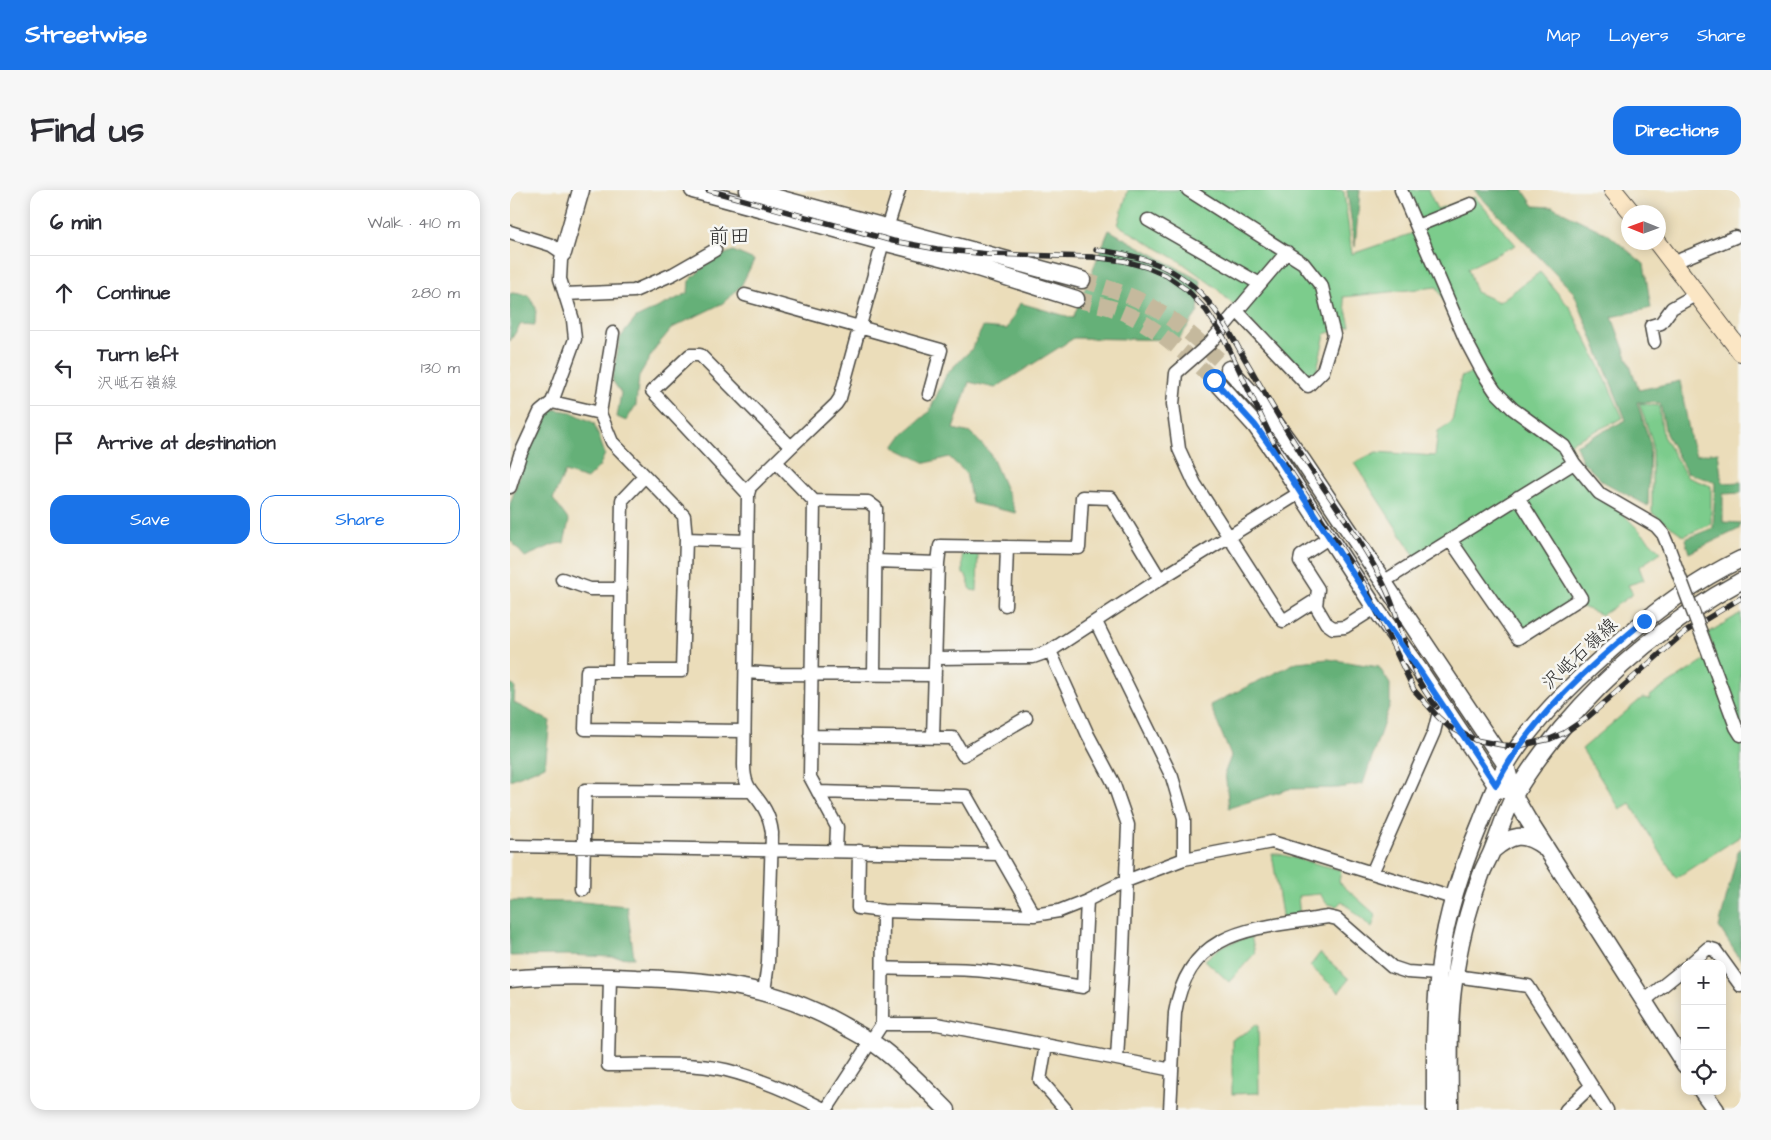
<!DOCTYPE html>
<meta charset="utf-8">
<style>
body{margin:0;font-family:"Architects Daughter","Klee One",sans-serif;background:#f7f7f7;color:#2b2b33}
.controls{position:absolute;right:15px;bottom:15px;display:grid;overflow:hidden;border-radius:10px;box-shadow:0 2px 12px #0003}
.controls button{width:45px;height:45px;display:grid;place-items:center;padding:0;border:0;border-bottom:1px solid #e1e1e2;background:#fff;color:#2b2b33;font:25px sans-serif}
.compass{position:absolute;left:1111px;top:15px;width:45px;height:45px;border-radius:50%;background:#fff;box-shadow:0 2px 12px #0003;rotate:271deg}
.stop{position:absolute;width:15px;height:15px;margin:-11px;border:4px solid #1a73e8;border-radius:50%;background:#fff}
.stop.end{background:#1a73e8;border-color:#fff;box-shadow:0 1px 5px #0008}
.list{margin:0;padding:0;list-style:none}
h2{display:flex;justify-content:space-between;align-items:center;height:65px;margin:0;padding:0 20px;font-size:21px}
h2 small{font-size:16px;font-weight:400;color:#7c7c81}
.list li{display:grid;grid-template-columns:32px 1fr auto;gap:15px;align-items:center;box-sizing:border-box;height:75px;padding:0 20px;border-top:1px solid #e1e1e2}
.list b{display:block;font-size:19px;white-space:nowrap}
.list p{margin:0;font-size:16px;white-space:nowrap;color:#7c7c81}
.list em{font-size:16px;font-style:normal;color:#7c7c81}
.actions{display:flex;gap:10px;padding:15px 20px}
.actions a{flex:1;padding:11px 0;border:1px solid #1a73e8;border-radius:15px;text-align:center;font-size:18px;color:#1a73e8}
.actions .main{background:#1a73e8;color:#fff}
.icon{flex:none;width:28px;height:28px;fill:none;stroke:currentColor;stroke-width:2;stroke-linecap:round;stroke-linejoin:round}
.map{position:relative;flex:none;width:1231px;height:920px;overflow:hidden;border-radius:15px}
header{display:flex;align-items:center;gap:30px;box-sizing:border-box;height:70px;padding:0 25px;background:#1a73e8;color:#fff}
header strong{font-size:24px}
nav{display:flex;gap:28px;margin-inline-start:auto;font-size:18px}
.intro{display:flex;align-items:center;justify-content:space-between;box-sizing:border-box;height:120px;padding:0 30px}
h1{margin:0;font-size:35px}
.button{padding:12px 22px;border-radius:15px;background:#1a73e8;color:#fff;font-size:18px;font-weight:700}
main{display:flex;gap:30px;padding:0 30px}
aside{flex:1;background:#fff;border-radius:15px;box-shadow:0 2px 12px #0003}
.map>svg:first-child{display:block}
.green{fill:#7ccc8c;stroke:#547c5c}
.forest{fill:#65b078;stroke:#486e52}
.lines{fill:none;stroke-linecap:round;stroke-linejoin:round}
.tertiary-tunnel{stroke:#c5b99d;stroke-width:16;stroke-dasharray:16 8;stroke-linecap:butt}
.minor-casing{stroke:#484640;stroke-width:15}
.tertiary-casing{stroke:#484640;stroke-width:19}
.secondary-casing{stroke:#484640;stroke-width:20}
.minor{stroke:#fff;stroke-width:12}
.tertiary{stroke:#fff;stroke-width:16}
.secondary{stroke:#fbe6c4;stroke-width:18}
.rail-casing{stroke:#2b2b2b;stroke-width:5.5}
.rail{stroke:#f6f6f2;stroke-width:4;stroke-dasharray:11;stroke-linecap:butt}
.minor-bridge-casing{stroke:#484640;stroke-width:15;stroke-linecap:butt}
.minor-bridge{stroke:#fff;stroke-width:12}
.route{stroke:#1a73e8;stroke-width:6}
.labels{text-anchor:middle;stroke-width:5;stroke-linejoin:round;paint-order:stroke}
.street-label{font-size:19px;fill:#2b2b2b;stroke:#f6f6f2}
.quarter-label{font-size:21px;fill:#2b2b2b;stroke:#f6f6f2}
</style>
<header>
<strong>Streetwise</strong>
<nav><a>Map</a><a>Layers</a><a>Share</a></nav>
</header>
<div class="intro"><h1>Find us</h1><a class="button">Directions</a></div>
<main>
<aside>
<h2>6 min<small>Walk · 410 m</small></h2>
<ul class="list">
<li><svg class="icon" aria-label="ahead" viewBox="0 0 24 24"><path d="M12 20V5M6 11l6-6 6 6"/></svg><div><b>Continue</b></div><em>280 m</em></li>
<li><svg class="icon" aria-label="left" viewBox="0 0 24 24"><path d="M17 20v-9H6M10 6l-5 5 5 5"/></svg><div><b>Turn left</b><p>沢岻石嶺線</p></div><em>130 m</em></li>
<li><svg class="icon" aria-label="arrive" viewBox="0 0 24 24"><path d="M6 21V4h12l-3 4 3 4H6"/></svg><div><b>Arrive at destination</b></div></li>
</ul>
<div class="actions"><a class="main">Save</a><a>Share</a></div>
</aside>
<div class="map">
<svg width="1231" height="920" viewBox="0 0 1231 920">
<rect width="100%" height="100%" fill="#f6f6f2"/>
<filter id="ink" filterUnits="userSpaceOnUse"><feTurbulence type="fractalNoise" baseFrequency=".02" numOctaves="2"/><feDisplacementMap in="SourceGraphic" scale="10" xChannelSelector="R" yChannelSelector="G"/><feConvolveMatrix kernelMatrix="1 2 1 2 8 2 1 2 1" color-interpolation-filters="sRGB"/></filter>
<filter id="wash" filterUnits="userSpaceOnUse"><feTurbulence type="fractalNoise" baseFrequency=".0096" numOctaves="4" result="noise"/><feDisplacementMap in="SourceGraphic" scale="20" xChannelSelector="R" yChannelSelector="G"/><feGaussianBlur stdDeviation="1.12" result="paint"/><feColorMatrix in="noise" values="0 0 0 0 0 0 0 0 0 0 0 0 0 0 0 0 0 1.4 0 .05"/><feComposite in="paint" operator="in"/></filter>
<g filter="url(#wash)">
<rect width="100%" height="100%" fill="#ebddba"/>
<path class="green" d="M 618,0 L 831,0 L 834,2 L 842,64 L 915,39 L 897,0 L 918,0 L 927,19 L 965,7 L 1006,55 L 958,78 L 966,102 L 989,112 L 1030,82 L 1061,119 L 1091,179 L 1113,228 L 1060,253 L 1069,280 L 1151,362 L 1129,377 L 1134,390 L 1118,395 L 1123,404 L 1092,425 L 1070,416 L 1012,454 L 942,345 L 906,368 L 844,273 L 866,262 L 925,266 L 928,241 L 942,232 L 951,187 L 967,180 L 927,97 L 833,107 L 840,136 L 815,144 L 806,184 L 796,187 L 705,97 L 671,72 L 608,35 Z
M 1129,213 L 1149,216 L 1153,246 L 1177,287 L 1201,296 L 1201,334 L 1174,346 L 1142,323 L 1142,251 Z
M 468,363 L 467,401 L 461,400 L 456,385 L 453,384 L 452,364 Z
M 1231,423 L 1231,646 L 1166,688 L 1120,613 L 1110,619 L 1072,559 L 1132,508 L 1140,509 L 1140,506 L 1205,463 L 1198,443 Z
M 762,664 L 769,664 L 831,680 L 829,692 L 866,725 L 862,738 L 832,711 L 827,716 L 817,714 L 810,704 L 788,706 L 790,728 L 773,731 Z
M 741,746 L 745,763 L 719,792 L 695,770 L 712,756 Z
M 810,763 L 839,789 L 829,802 L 800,776 Z
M 744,835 L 748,835 L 749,903 L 722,904 L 722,849 L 737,842 Z"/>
<path class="forest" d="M 837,0 L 850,0 L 845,57 L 837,1 Z
M 964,0 L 1013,0 L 1024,16 L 1043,17 L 1099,45 L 1134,74 L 1141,118 L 1102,127 L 1129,200 L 1170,191 L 1181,251 L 1186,265 L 1208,262 L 1212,293 L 1231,292 L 1231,303 L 1213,304 L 1213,332 L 1231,333 L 1229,339 L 1179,363 L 1175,349 L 1203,338 L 1205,292 L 1177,283 L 1156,244 L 1150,213 L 1127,212 L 1140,253 L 1138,316 L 1092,291 L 1072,271 L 1066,255 L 1116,230 L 1064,103 Z
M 599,40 L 691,91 L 688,122 L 668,150 L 564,148 L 485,198 L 459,192 L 443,239 L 461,243 L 480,263 L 506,323 L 462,313 L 456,283 L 439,267 L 416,273 L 384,257 L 394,243 L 419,222 L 437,183 L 461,160 L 473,137 L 497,139 L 510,113 L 563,128 Z
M 223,61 L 244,70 L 231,96 L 213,113 L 162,138 L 146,157 L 129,186 L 126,215 L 116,231 L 107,227 L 111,203 L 102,190 L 110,148 L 126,128 L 178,103 L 179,91 L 202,69 Z
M 2,103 L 18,105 L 26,118 L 25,135 L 11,134 L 0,151 L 0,104 Z
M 42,219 L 61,222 L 84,233 L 95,264 L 89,277 L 77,289 L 55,282 L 43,309 L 59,331 L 54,353 L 45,354 L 15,367 L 0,350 L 0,315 L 14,270 L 30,229 Z
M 818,469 L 869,477 L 880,494 L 880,514 L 853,594 L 828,598 L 779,599 L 719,618 L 715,582 L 721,566 L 700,515 L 787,472 Z
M 0,493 L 5,497 L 4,513 L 40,531 L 35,576 L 0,590 Z
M 1231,658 L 1231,771 L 1209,737 L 1228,661 Z
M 0,711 L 72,712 L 117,716 L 124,768 L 57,765 L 0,766 Z"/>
</g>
<g filter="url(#ink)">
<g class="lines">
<path class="tertiary-tunnel" d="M 572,90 C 594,97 617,103 637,114 C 669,131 693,155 719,179
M 566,109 C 579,113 594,115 607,120 C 645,134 675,164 704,190"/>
<defs>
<path id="minor" d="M 678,0 L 793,73 L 812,97 L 824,145 L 813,181 L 798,196 L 727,121
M 891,0 L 956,151 L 973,183 L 985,201 L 1003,219 L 1054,256 L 1064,273 L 1089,303 L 1146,336 L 1153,344 L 1158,356
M 638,30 L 750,94
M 907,36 L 961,14
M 377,38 L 389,0
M 0,42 L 41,55 L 53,63 L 51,70 L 50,89 L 63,130 L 65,149 L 42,212 L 30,222 L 10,265 L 0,297
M 777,62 L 699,154 L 666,183 L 663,214 L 669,259 L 685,294 L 773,431 L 806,410
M 1172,69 L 1225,47
M 55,104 L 124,101 L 163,84 L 205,60
M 235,105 L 431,160 L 419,204
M 1144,152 L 1141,136 L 1151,133 L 1162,118 L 1187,104
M 42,212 L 90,223 L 102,252 L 174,326 L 176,349 L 172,481 L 77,481 L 75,539 L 234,541
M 90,223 L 103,143
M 266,272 L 304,311 L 358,312 L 366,318 L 364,484
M 238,304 L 142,201 L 180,165 L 190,165 L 281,257
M 304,311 L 300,587 L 327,637 L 326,661
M 820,347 L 791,366 L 790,371 L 808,399 L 806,416 L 816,433 L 823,438 L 835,437 L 865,418
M 176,349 L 237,351
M 941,351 L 1008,448 L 1071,408 L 1008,307
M 365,371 L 428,373
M 52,389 L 80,399 L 111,399
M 873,392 L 1064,273
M 495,415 L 497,357
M 1199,464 L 1226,537 L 1231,545
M 426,468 L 523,467 L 540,461 L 650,389 L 791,302
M 109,481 L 112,310 L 135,286
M 236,482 L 264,484 L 425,485
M 300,546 L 443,548 L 453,565 L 516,528
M 423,547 L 428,373 L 430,356 L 569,358 L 572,307 L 601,308 L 650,389
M 308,602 L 456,606 L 524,725
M 0,656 L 490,664
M 349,661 L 348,718 L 373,721 L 524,725 L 549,721 L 577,710 L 616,691 L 674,669 L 674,628 L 662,587 L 586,432
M 674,669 L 762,652 L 943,708
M 862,683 L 924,542 L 931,514
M 73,699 L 75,600 L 240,601
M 1180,774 L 1198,758 L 1205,760 L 1231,796
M 373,778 C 402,780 432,778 462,780 C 499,782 536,791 573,797 L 577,710
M 945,786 L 1018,796 L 1097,920
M 100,787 L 98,875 C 137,875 178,872 216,880 C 252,889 283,903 316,920
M 254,802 L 258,773 L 262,643 C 261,635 259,627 255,620 C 245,601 234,601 234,575 L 238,304 L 240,297 L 281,257 L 326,214 L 330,208 L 373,52
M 1134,811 L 1175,778
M 372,834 L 427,834 L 607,869 L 613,762 L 618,635 L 603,592 L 578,545 L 540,461
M 536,855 L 530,890 L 556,920
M 607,869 L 662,880
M 316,920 L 372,834 L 373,721
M 660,920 L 665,823 C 679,736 747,739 818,727 L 827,729 L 882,777 L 897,782 L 928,784
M 1056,920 L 1081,896"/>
<path id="tertiary" d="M 183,0 L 373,52 L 439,69 L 566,109
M 238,0 L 572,90
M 53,63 L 71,0
M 719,179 L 752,215 L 792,270 L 996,575 L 1004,606 L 1018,630 L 1175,875
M 704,190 L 745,235 L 762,259 L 865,418 L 910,481 L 986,595 L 993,600
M 983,660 C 1001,645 1013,641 1034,657
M 0,789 C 41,785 84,786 126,788 C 206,790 270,797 341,840 C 352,846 363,852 373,860 C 396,878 416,899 437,920
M 1192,901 L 1206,920
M 925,920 C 925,871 924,821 930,773 C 936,723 952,678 971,632 C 980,609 989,585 1003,564 C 1029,526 1064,492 1098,462 C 1138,426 1182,392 1231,369
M 940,920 C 940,880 938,839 943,799 C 948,760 957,721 971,685 C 974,676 979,669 982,661 C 990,642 995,622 1005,604 C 1018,581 1034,560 1051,539 C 1102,478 1161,429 1231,391"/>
<path id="secondary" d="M 1103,0 L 1121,22
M 1147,52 L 1231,162"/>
</defs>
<use href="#minor" class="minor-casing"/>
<use href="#tertiary" class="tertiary-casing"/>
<use href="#secondary" class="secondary-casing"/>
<use href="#minor" class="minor"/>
<use href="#tertiary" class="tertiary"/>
<use href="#secondary" class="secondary"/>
<defs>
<path id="rail" d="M 198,0 L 383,51 L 427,59 L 478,64 L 582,67 L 614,71 L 636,77 L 657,86 L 677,100 L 696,120 L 714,148 L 769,264 L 853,392 L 904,500 L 928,527 L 938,536 L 965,550 L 992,555 L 1008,556 L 1040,549 L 1054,543 L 1078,527 L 1175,442 L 1231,408
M 586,60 C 622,64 655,72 683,96 C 704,114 719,140 732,164 C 749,193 766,223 784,252 C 813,301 852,347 876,399 C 895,439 896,483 927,517"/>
</defs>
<use href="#rail" class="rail-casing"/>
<use href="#rail" class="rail"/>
<defs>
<path id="minor-bridge" d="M 1158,356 L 1199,464"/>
</defs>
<use href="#minor-bridge" class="minor-bridge-casing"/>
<use href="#minor-bridge" class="minor-bridge"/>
</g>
</g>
<g class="lines" filter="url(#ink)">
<path class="route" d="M 704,190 L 745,235 L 762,259 L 865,418 L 910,481 L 986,595 C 1020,529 1077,478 1134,431"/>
</g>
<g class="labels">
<g class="street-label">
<text transform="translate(1069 463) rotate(-43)" y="7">沢岻石嶺線</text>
</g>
<g class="quarter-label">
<text x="219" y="53">前田</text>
</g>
</g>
</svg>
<div class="controls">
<button>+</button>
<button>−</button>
<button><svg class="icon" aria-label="locate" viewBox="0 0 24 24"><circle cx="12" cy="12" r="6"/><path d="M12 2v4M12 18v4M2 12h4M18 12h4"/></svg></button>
</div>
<svg class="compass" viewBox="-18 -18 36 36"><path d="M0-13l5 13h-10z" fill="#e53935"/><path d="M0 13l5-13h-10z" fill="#7c7c81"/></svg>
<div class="stop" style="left:704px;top:190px"></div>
<div class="stop end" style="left:1134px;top:431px"></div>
</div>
</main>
